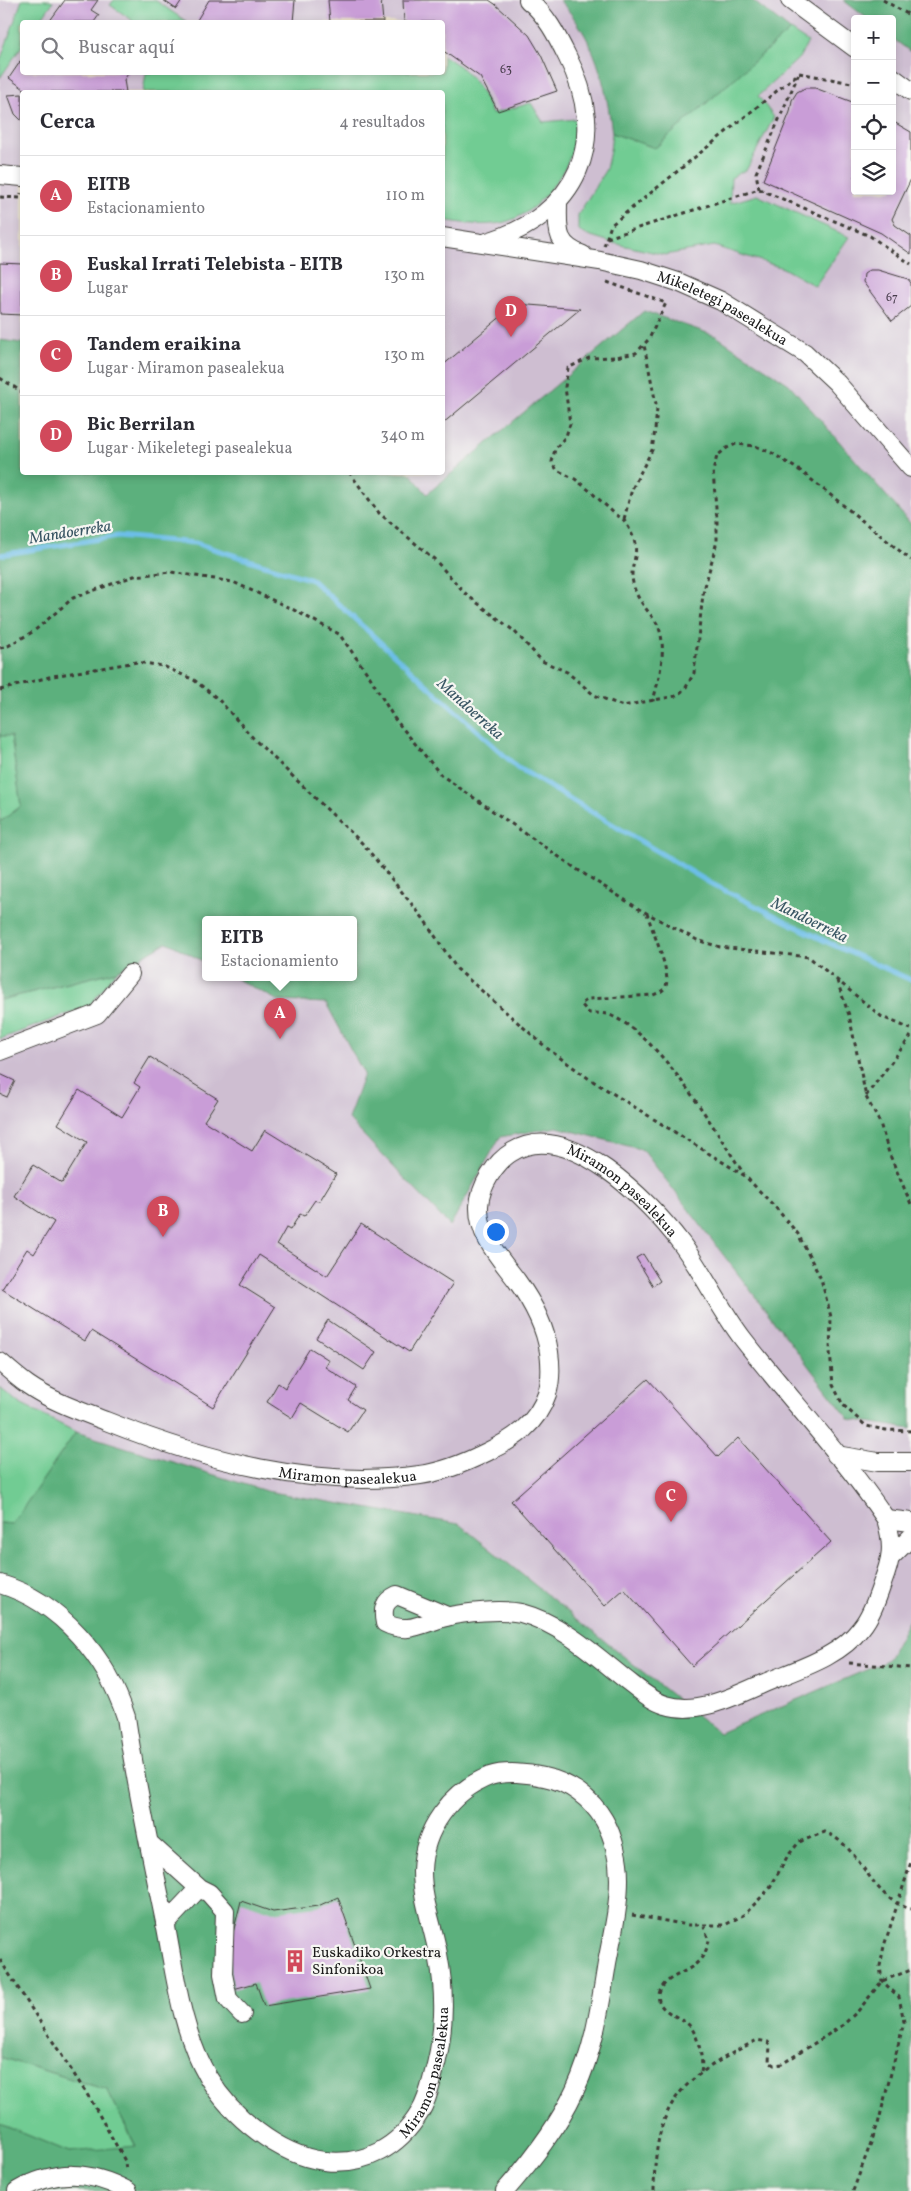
<!DOCTYPE html>
<html lang="es">
<meta charset="utf-8">
<style>
body{margin:0;font-family:Vollkorn,serif;background:#f2f2f3;color:#2b2b33}
.controls{position:absolute;right:15px;top:15px;display:grid;overflow:hidden;border-radius:5px;box-shadow:0 2px 8px #0003}
.controls button{width:45px;height:45px;display:grid;place-items:center;padding:0;border:0;border-bottom:1px solid #e1e1e2;background:#fff;color:#2b2b33;font:25px sans-serif}
.you{position:absolute;left:495px;top:1231px;width:18px;height:18px;margin:-12px;border:4px solid #fff;border-radius:50%;background:#1a73e8;box-shadow:0 0 0 8px #1a73e833}
.badge{display:grid;place-items:center;width:32px;height:32px;border-radius:50%;background:#d1495b;color:#fff;font-size:16px;font-weight:700}
.pin{position:absolute;translate:-50% -41px;filter:drop-shadow(0 1px 2px #0008)}
.pin::after{content:'';position:absolute;top:26px;width:18px;height:15px;background:inherit;clip-path:polygon(0 0,100% 0,50% 100%)}
.popup{position:absolute;left:202px;top:916px;width:155px;height:65px;box-sizing:border-box;display:grid;place-content:center;border-radius:5px;background:#fff;filter:drop-shadow(0 1px 4px #0005);font-size:16px;white-space:nowrap;color:#7c7c81}
.popup b{font-size:19px;color:#2b2b33}
.popup::after{content:'';position:absolute;left:50%;top:100%;margin-left:-10px;border:10px solid transparent;border-top-color:#fff}
.list{margin:0;padding:0;list-style:none}
h2{display:flex;justify-content:space-between;align-items:center;height:65px;margin:0;padding:0 20px;font-size:21px}
h2 small{font-size:16px;font-weight:400;color:#7c7c81}
.list li{display:grid;grid-template-columns:32px 1fr auto;gap:15px;align-items:center;box-sizing:border-box;height:80px;padding:0 20px;border-top:1px solid #e1e1e2}
.list b{display:block;font-size:19px;white-space:nowrap}
.list p{margin:0;font-size:16px;white-space:nowrap;color:#7c7c81}
.list em{font-size:16px;font-style:normal;color:#7c7c81}
.icon{flex:none;width:28px;height:28px;fill:none;stroke:currentColor;stroke-width:2;stroke-linecap:round;stroke-linejoin:round}
.map{position:relative;flex:none;width:911px;height:2191px;overflow:hidden}
.search{position:absolute;background:#fff;box-shadow:0 2px 8px #0003;left:20px;top:20px;width:425px;height:55px;display:flex;align-items:center;gap:12px;box-sizing:border-box;padding:0 18px;border-radius:5px;color:#7c7c81;font-size:19px}
.panel{position:absolute;background:#fff;box-shadow:0 2px 8px #0003;left:20px;top:90px;width:425px;height:385px;border-radius:5px}
.map>svg:first-child{display:block}
.industrial{fill:#cebed1;fill-rule:evenodd}
.green{fill:#71cc93;stroke:#467458}
.forest{fill:#5cb07d;stroke:#3c664c}
.lines{fill:none;stroke-linecap:round;stroke-linejoin:round}
.stream{stroke:#6cbee8;stroke-width:5}
.building{fill:#c99dd7}
.minor-casing{stroke:#3c3a36;stroke-width:20}
.path{stroke:#3c3a36;stroke-width:3;stroke-dasharray:4 4;stroke-linecap:butt}
.minor{stroke:#fff;stroke-width:18}
.labels{text-anchor:middle;stroke-width:4.5;stroke-linejoin:round;paint-order:stroke}
.number-label{font-size:12px;fill:#473c4b}
.street-label{font-size:15px;fill:#1c1c1c;stroke:#f6f6f2}
.poi-label{font-size:15px;fill:#1c1c1c;stroke:#f6f6f2;text-anchor:start}
.water-label{font-size:16px;font-style:italic;fill:#385563;stroke:#f6f6f2}
</style>
<div class="map">
<svg width="911" height="2191" viewBox="0 0 911 2191">
<rect width="100%" height="100%" fill="#f6f6f2"/>
<filter id="ink" filterUnits="userSpaceOnUse"><feTurbulence type="fractalNoise" baseFrequency=".02" numOctaves="2"/><feDisplacementMap in="SourceGraphic" scale="10" xChannelSelector="R" yChannelSelector="G"/><feConvolveMatrix kernelMatrix="1 2 1 2 8 2 1 2 1" color-interpolation-filters="sRGB"/></filter>
<filter id="wash" filterUnits="userSpaceOnUse"><feTurbulence type="fractalNoise" baseFrequency=".0096" numOctaves="4" result="noise"/><feDisplacementMap in="SourceGraphic" scale="20" xChannelSelector="R" yChannelSelector="G"/><feGaussianBlur stdDeviation="1.12" result="paint"/><feColorMatrix in="noise" values="0 0 0 0 0 0 0 0 0 0 0 0 0 0 0 0 0 1.4 0 .05"/><feComposite in="paint" operator="in"/></filter>
<g filter="url(#wash)">
<rect width="100%" height="100%" fill="#eee3c6"/>
<path class="industrial" d="M 0,0 L 843,0 L 868,19 L 855,19 L 855,191 L 892,191 L 892,38 L 911,52 L 911,524 L 789,384 L 644,311 L 427,494 L 410,473 L 442,472 L 442,92 L 22,92 L 22,343 L 0,340 ZM 22,22 L 442,22 L 442,72 L 22,72 Z
M 167,941 L 206,963 L 206,978 L 235,978 L 279,1001 L 326,1003 L 364,1075 L 348,1119 L 450,1226 L 500,1137 L 557,1127 L 643,1150 L 848,1418 L 911,1429 L 911,1616 L 887,1661 L 719,1733 L 459,1524 L 266,1491 L 76,1432 L 12,1524 L 0,1523 L 0,1039 L 89,1006 L 117,971 Z"/>
<path class="green" d="M 22,0 L 50,0 L 53,2 L 39,22 L 22,22 L 22,46 L 0,78 L 0,61 Z
M 114,0 L 155,0 L 187,22 L 131,22 L 132,20 L 110,5 Z
M 790,30 L 808,42 L 799,58 L 758,96 L 774,117 L 747,169 L 731,178 L 730,203 L 757,195 L 849,237 L 815,286 L 783,268 L 714,246 L 665,255 L 613,243 L 582,233 L 578,228 L 578,215 L 606,169 L 610,151 L 612,133 L 655,148 Z
M 443,56 C 467,67 483,90 492,114 L 531,103 L 543,122 L 576,119 C 576,145 570,163 555,183 C 522,228 494,229 443,220 L 442,92 L 143,92 L 146,73 L 442,72 Z
M 11,735 L 21,806 L 0,822 L 0,736 Z
M 117,971 L 89,1006 L 0,1039 L 0,1000 Z
M 0,1388 L 20,1404 L 76,1432 L 12,1524 L 0,1523 Z
M 0,2057 L 107,2090 L 136,2147 L 69,2152 L 0,2124 Z"/>
<path class="forest" d="M 559,0 L 752,0 L 790,30 L 655,148 L 612,133 C 606,83 595,37 559,0 Z
M 843,0 L 911,0 L 911,52 L 892,38 L 892,19 L 868,19 Z
M 644,311 L 716,336 L 789,384 L 911,524 L 911,1429 L 849,1419 L 643,1150 L 557,1127 L 500,1137 L 450,1226 L 348,1119 L 364,1074 L 326,1003 L 279,1001 L 235,978 L 354,978 L 354,920 L 206,920 L 206,963 L 167,942 L 117,971 L 0,1000 L 0,822 L 21,806 L 11,736 L 0,736 L 0,340 L 22,343 L 22,472 L 410,473 L 427,494 Z
M 76,1432 L 266,1491 L 459,1524 L 719,1733 L 887,1661 L 911,1616 L 911,2191 L 0,2191 L 0,2124 L 69,2152 L 136,2146 L 107,2090 L 0,2057 L 0,1523 L 12,1524 Z"/>
<g class="lines">
<path class="stream" d="M 0,555 L 118,536 L 195,543 L 312,580 L 517,767 L 710,883 L 829,943 L 911,980"/>
</g>
<g id="blocks">
<path class="building" d="M 65,0 L 98,0 L 91,10 L 99,15 L 94,22 L 49,22 Z
M 163,0 L 182,0 L 176,9 Z
M 209,0 L 295,0 L 293,22 L 201,22 L 197,20 Z
M 328,0 L 381,0 L 383,22 L 330,22 Z
M 403,0 L 489,0 L 495,4 L 529,35 L 541,55 L 557,91 L 498,111 L 480,77 L 442,50 L 442,22 L 404,22 Z
M 22,59 L 22,72 L 129,72 L 124,80 L 126,92 L 25,92 L 24,89 L 9,78 Z
M 805,88 L 815,88 L 855,103 L 855,191 L 892,191 L 892,121 L 911,132 L 911,179 L 892,219 L 895,225 L 911,236 L 911,254 L 881,233 L 763,180 L 790,112 L 792,100 L 797,92 Z
M 22,94 L 22,121 L 15,114 L 8,95 Z
M 0,263 L 22,264 L 22,315 L 0,314 Z
M 870,270 L 878,270 L 908,279 L 911,283 L 911,306 L 892,321 L 863,282 L 864,274 Z
M 516,304 L 580,309 L 442,424 L 442,366 Z
M 150,1057 L 218,1099 L 204,1121 L 252,1151 L 265,1130 L 336,1174 L 319,1202 L 315,1200 L 304,1216 L 300,1214 L 290,1230 L 286,1228 L 277,1244 L 327,1276 L 361,1224 L 453,1283 L 409,1352 L 259,1255 L 240,1285 L 275,1307 L 213,1407 L 91,1331 L 85,1341 L 2,1289 L 27,1249 L 34,1254 L 54,1222 L 14,1196 L 33,1165 L 62,1183 L 87,1142 L 58,1124 L 79,1090 L 122,1117 L 140,1087 L 134,1083 Z
M 0,1074 L 15,1081 L 7,1097 L 0,1094 Z
M 643,1254 L 660,1281 L 653,1286 L 636,1258 Z
M 328,1320 L 376,1352 L 364,1370 L 316,1338 Z
M 310,1348 L 329,1360 L 325,1367 L 356,1387 L 348,1400 L 363,1410 L 348,1432 L 301,1403 L 292,1418 L 267,1402 L 278,1383 L 285,1388 Z
M 648,1379 L 718,1457 L 738,1438 L 831,1542 L 692,1666 L 624,1589 L 605,1606 L 511,1501 Z
M 338,1897 L 370,1989 L 264,2006 L 256,1983 L 233,1989 L 229,1949 L 241,1901 L 273,1912 L 318,1906 Z"/>
</g>
</g>
<g filter="url(#ink)">
<use href="#blocks" fill-opacity="0" stroke="#3c3a36" stroke-width="1"/>
<g class="lines">
<defs>
<g id="minor">
<path d="M 790,0 L 855,48"/>
<path d="M 892,77 L 911,91"/>
<path d="M 0,175 L 22,177"/>
<path d="M 558,201 C 558,228 554,245 583,255"/>
<path id="s1" d="M 442,237 L 600,261 L 641,270 L 678,282 L 721,301 L 805,353 L 837,383 L 911,468"/>
<path d="M 487,242 C 578,215 611,141 567,56 C 557,36 546,14 528,0"/>
<path d="M 0,1051 L 97,1014 L 130,974"/>
<path id="s2" d="M 0,1362 C 9,1370 18,1378 28,1385 C 51,1401 80,1411 106,1421 C 204,1460 313,1490 420,1475 C 442,1472 467,1462 487,1452 C 514,1439 537,1424 547,1394 C 551,1381 551,1366 549,1352 C 545,1325 533,1303 517,1281 C 500,1258 478,1236 479,1206 C 480,1187 495,1162 512,1152 C 568,1117 650,1202 681,1243 C 704,1274 720,1309 743,1339 C 790,1399 843,1456 886,1519 C 894,1546 892,1558 882,1584 C 877,1599 871,1616 861,1628 C 838,1659 794,1670 760,1685 C 732,1697 697,1715 666,1705 C 651,1701 637,1688 625,1679 C 594,1654 560,1623 521,1613 C 503,1609 464,1612 446,1617 C 422,1623 408,1635 385,1623 C 382,1609 384,1601 397,1595 L 447,1616"/>
<path d="M 836,1455 L 878,1462 L 911,1462"/>
<path d="M 886,1519 L 911,1522"/>
<path d="M 892,1556 L 911,1537"/>
<path id="s3" d="M 0,1584 C 61,1602 107,1658 126,1717 C 136,1786 151,1854 165,1922 C 175,1973 181,2031 208,2077 C 231,2116 278,2155 324,2161 C 365,2166 399,2147 420,2112 C 427,2101 430,2088 433,2076 C 445,2034 446,1996 438,1954 C 433,1926 422,1900 422,1871 C 423,1830 451,1791 490,1776 C 505,1771 528,1773 544,1777 C 569,1782 591,1798 604,1820 C 614,1837 619,1860 619,1879 C 619,1908 612,1936 607,1963 C 600,2007 594,2050 575,2090 C 558,2127 532,2160 505,2191"/>
<path d="M 149,1843 L 199,1888 L 209,1893 L 225,1911 L 223,1974 L 228,1999 L 242,2014"/>
<path d="M 165,1924 L 199,1888"/>
<path d="M 17,2191 C 56,2169 89,2170 128,2191"/>
</g>
</defs>
<use href="#minor" class="minor-casing"/>
<path class="path" d="M 883,0 L 911,16
M 759,189 L 756,173 L 799,73
M 0,197 L 20,198 L 21,193
M 607,238 L 759,189 L 870,236 L 911,264
M 604,246 L 611,225 L 799,73 L 852,83 L 855,79
M 607,282 L 666,303 L 649,339 L 636,353 L 616,357 L 589,358 L 568,368 L 565,387 L 570,424 L 566,436 L 555,449 L 552,462 L 557,470 L 575,479 L 590,491 L 616,515 C 623,518 625,521 629,528 C 644,556 628,562 633,583 C 636,599 647,609 656,622 C 669,644 659,678 653,701
M 0,378 L 22,392
M 349,472 L 379,513 L 434,559 L 467,595 L 514,631 L 542,661 L 567,672 L 594,695 L 623,706 L 676,696 L 685,689 L 694,673 L 703,594 L 717,541 L 717,520 L 713,471 L 717,456 L 727,448 L 736,444 L 755,446 L 772,453 L 802,472 L 911,560
M 624,519 L 632,489 L 652,450 L 655,430 L 657,409 L 644,345
M 0,648 L 8,646 L 34,631 L 73,598 L 134,576 L 171,572 L 233,582 L 292,609 L 339,634 L 370,677 L 394,718 L 441,775 L 578,870 L 639,909 L 697,940 L 720,947 L 809,957 L 882,1017 L 911,1029
M 0,690 L 53,676 L 137,662 L 163,666 L 194,680 L 218,699 L 254,739 L 364,845 L 423,918 L 457,969 L 548,1049 L 588,1078 L 745,1176 L 776,1208 L 798,1234 L 821,1279 L 831,1317 L 830,1352 L 833,1385 L 843,1405 L 866,1426 L 886,1430 L 911,1431
M 647,913 C 651,929 671,971 666,986 C 664,991 658,993 653,995 L 588,999 L 581,1004 L 589,1013 C 596,1013 606,1013 612,1016 C 663,1039 713,1128 744,1174
M 837,981 L 849,1015 L 866,1097 L 880,1123 L 889,1153 L 911,1204
M 866,1096 L 911,1036
M 849,1663 L 911,1668
M 632,1915 L 688,1925 L 725,1925 L 745,1914 L 770,1888 L 787,1857 L 799,1842 L 825,1832 C 862,1847 870,1899 911,1909
M 0,1960 L 92,2102 L 125,2161 L 126,2172
M 701,2072 C 704,2061 698,2034 689,2025 C 680,2016 655,2011 659,1994 C 666,1969 702,1977 709,1940 L 704,1927
M 654,2191 C 655,2100 680,2080 757,2040 L 768,2042 L 770,2045 L 769,2062 L 774,2065 L 782,2064 L 843,2025 L 858,2011 L 882,1981 L 911,1970
M 853,2191 L 878,2124 L 904,2022 L 899,1997 L 882,1981 L 880,1966 L 884,1946 L 911,1862"/>
<use href="#minor" class="minor"/>
</g>
</g>
<defs>
<symbol id="building-bare" viewBox="-9 -9 18 18"><path d="M-4-6H4V6H1V3H-1V6H-4ZM-2.5-4.3h1.7v1.8h-1.7ZM.8-4.3h1.7v1.8H.8ZM-2.5-1h1.7V.8h-1.7ZM.8-1h1.7V.8H.8Z" fill="#d1495b" stroke="#f6f6f2" stroke-width="2.5" paint-order="stroke"/></symbol>
</defs>
<g fill-rule="evenodd">
<use href="#building-bare" x="279" y="1945" width="32" height="32"/>
</g>
<g class="labels">
<g class="number-label">
<text x="506" y="73">63</text>
<text x="892" y="301">67</text>
</g>
<g class="street-label">
<text dy="5" stroke="none"><textPath href="#s1" startOffset="292">Mikeletegi pasealekua</textPath></text>
<text dy="5" stroke="none"><textPath href="#s2" startOffset="1001">Miramon pasealekua</textPath></text>
<text dy="5" stroke="none"><textPath href="#s2" startOffset="372">Miramon pasealekua</textPath></text>
<text dy="5" stroke="none"><textPath href="#s3" startOffset="862">Miramon pasealekua</textPath></text>
</g>
<g class="poi-label">
<text x="312" y="1957">Euskadiko Orkestra<tspan x="312" dy="17">Sinfonikoa</tspan></text>
</g>
<g class="water-label">
<text transform="translate(70 531) rotate(-9)" y="6">Mandoerreka</text>
<text transform="translate(471 708) rotate(42)" y="6">Mandoerreka</text>
<text transform="translate(810 919) rotate(26)" y="6">Mandoerreka</text>
</g>
</g>
</svg>
<div class="controls">
<button>+</button>
<button>−</button>
<button><svg class="icon" aria-label="locate" viewBox="0 0 24 24"><circle cx="12" cy="12" r="6"/><path d="M12 2v4M12 18v4M2 12h4M18 12h4"/></svg></button>
<button><svg class="icon" aria-label="layers" viewBox="0 0 24 24"><path d="M12 4l9 5-9 5-9-5zM3 14l9 5 9-5"/></svg></button>
</div>
<div class="you"></div>
<div class="pin badge" style="left:280px;top:1039px">A</div>
<div class="popup"><b>EITB</b>Estacionamiento</div>
<div class="pin badge" style="left:163px;top:1237px">B</div>
<div class="pin badge" style="left:671px;top:1522px">C</div>
<div class="pin badge" style="left:511px;top:337px">D</div>
<div class="search"><svg class="icon" aria-label="search" viewBox="0 0 24 24"><circle cx="10" cy="10" r="6"/><path d="M15 15l6 6"/></svg>Buscar aquí</div>
<section class="panel">
<h2>Cerca<small>4 resultados</small></h2>
<ul class="list">
<li><span class="badge">A</span><div><b>EITB</b><p>Estacionamiento</p></div><em>110 m</em></li>
<li><span class="badge">B</span><div><b>Euskal Irrati Telebista - EITB</b><p>Lugar</p></div><em>130 m</em></li>
<li><span class="badge">C</span><div><b>Tandem eraikina</b><p>Lugar · Miramon pasealekua</p></div><em>130 m</em></li>
<li><span class="badge">D</span><div><b>Bic Berrilan</b><p>Lugar · Mikeletegi pasealekua</p></div><em>340 m</em></li>
</ul>
</section>
</div>
